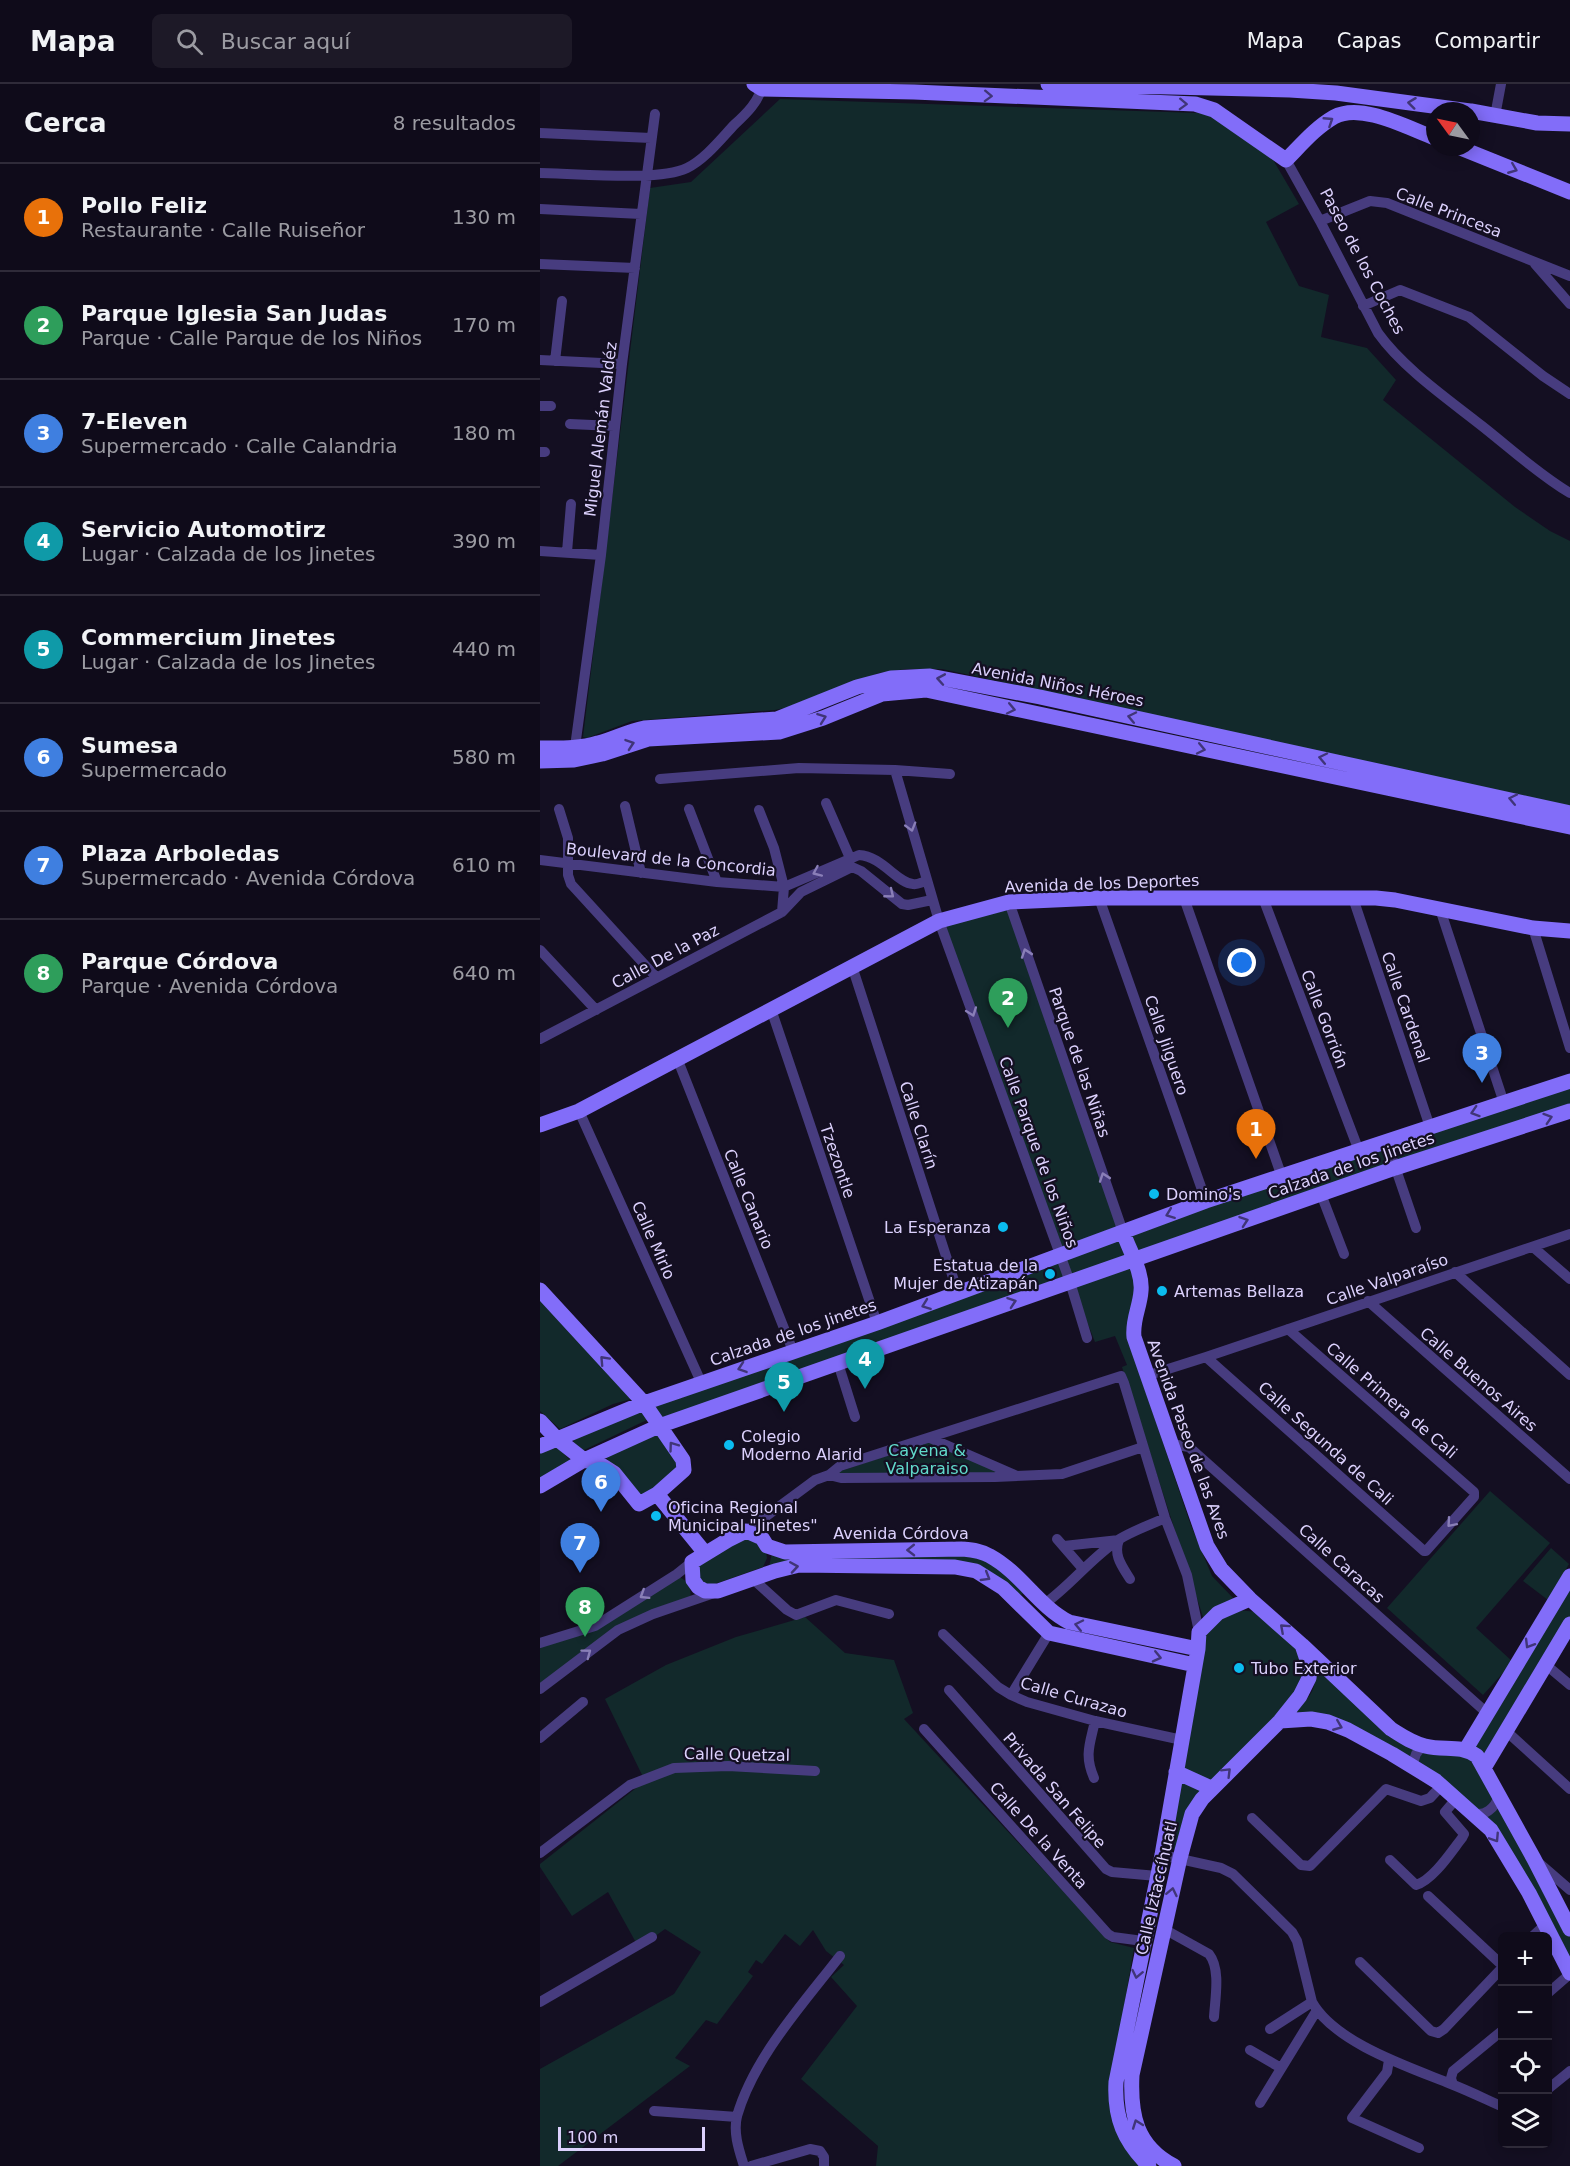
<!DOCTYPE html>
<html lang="es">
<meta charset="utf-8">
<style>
body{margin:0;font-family:"DejaVu Sans",sans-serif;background:#1d1927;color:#f1f3f6}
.controls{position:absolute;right:18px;bottom:18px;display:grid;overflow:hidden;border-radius:9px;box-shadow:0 3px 15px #0003}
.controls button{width:54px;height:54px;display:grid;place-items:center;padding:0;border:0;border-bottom:2px solid #2f2b39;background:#0f0b1a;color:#f1f3f6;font:30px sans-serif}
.compass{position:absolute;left:886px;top:18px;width:54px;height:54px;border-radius:50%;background:#0f0b1a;box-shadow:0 3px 15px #0003;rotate:303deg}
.scale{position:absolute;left:18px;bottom:15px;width:147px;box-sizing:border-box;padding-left:6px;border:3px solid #dcd1fd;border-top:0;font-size:16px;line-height:21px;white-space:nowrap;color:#dcd1fd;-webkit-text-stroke:4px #140f22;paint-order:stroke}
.you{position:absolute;left:702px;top:879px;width:21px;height:21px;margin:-15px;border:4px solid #fff;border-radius:50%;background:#1a73e8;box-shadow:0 0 0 9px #1a73e833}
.badge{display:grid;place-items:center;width:39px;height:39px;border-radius:50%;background:#8c9099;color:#fff;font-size:20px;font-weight:700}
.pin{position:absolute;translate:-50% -50px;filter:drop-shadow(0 2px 3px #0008)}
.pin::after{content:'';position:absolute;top:32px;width:21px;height:18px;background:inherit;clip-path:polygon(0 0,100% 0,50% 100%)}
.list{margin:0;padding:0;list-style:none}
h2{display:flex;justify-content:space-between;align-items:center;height:78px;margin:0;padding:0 24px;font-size:26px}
h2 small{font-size:20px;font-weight:400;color:#9b9ba2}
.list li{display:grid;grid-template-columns:39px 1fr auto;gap:18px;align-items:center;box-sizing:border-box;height:108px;padding:0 24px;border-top:2px solid #2f2b39}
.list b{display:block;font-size:22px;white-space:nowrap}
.list p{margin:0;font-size:20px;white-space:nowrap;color:#9b9ba2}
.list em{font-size:20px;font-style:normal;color:#9b9ba2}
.icon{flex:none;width:33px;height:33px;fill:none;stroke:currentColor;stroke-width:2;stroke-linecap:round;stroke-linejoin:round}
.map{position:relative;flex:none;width:1030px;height:2082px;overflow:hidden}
header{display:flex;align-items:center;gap:36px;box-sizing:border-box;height:84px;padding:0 30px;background:#0f0b1a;border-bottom:2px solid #2f2b39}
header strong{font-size:28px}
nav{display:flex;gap:33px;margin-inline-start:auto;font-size:21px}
.search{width:420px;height:54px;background:#1d1927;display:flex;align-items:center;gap:15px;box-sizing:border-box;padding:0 21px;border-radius:9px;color:#9b9ba2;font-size:22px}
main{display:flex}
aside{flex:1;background:#0f0b1a}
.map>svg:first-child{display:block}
.green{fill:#12292b}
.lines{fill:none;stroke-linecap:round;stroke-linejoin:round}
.street{stroke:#473c7f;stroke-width:10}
.secondary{stroke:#826df9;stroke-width:15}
.oneway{stroke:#403578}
.oneway2{stroke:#8a7fb8}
.poi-dot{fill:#0bbcf0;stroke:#140f22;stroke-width:2}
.labels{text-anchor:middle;stroke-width:4.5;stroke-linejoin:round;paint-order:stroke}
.street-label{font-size:16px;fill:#dcd1fd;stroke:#140f22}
.poi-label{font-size:16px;fill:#dcd1fd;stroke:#140f22;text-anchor:start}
.park-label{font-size:16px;fill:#61dacb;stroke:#140f22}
</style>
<header>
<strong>Mapa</strong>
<div class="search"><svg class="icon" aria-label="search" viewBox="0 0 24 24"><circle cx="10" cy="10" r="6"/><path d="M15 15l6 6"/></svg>Buscar aquí</div>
<nav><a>Mapa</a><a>Capas</a><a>Compartir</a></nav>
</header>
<main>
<aside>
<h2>Cerca<small>8 resultados</small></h2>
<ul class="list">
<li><span class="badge" style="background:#e8710a">1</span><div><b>Pollo Feliz</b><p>Restaurante · Calle Ruiseñor</p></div><em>130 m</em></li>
<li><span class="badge" style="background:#2e9e5b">2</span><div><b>Parque Iglesia San Judas</b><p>Parque · Calle Parque de los Niños</p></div><em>170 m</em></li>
<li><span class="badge" style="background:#3f7fe0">3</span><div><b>7-Eleven</b><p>Supermercado · Calle Calandria</p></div><em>180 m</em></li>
<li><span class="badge" style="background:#0f9aa8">4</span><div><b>Servicio Automotirz</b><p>Lugar · Calzada de los Jinetes</p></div><em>390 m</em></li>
<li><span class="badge" style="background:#0f9aa8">5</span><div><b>Commercium Jinetes</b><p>Lugar · Calzada de los Jinetes</p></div><em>440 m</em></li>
<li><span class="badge" style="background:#3f7fe0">6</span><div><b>Sumesa</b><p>Supermercado</p></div><em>580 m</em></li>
<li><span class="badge" style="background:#3f7fe0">7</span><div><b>Plaza Arboledas</b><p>Supermercado · Avenida Córdova</p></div><em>610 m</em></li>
<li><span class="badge" style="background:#2e9e5b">8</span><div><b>Parque Córdova</b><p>Parque · Avenida Córdova</p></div><em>640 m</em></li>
</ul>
</aside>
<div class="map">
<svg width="1030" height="2082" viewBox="0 0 1030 2082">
<rect width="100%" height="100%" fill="#140f22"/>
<path class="green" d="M 240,15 L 658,29 L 672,32 L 732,74 L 759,120 L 726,138 L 759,202 L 789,211 L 781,253 L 827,264 L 856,296 L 843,316 L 975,423 L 1010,447 L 1030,457 L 1030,722 L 402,585 L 366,585 L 339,589 L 254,622 L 235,626 L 92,637 L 47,654 L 43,653 L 110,104 L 151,98 Z
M 468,821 L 593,1176 L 122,1338 L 108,1319 L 520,1172 L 400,838 Z
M 1030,999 L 1030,1026 L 594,1175 L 585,1148 Z
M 591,1182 L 596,1203 L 588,1255 L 650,1439 L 672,1492 L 695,1516 L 664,1536 L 582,1283 L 587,1281 L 575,1252 L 555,1258 L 532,1200 Z
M 0,1212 L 95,1314 L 73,1320 L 20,1345 L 0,1327 Z
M 105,1322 L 111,1334 L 42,1367 L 33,1360 L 34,1355 Z
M 118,1346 L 142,1383 L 99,1419 L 65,1372 Z
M 390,1357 L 470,1391 L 292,1390 Z
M 15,1358 L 18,1364 L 32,1378 L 0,1400 L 0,1365 Z
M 950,1407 L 1010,1459 L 936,1544 L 973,1578 L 943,1611 L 847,1524 Z
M 207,1449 L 225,1462 L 227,1474 L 223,1483 L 166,1503 L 154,1488 L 166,1470 Z
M 1011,1464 L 1029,1480 L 1008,1516 L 983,1497 Z
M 232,1469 L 427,1470 L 453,1478 L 484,1508 L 478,1514 L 446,1489 L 228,1487 Z
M 137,1492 C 149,1497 152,1503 150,1516 L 112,1529 L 0,1603 L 0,1560 L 55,1542 Z
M 1030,1492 L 1030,1540 L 944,1684 L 926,1665 Z
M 697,1526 L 718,1528 L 759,1564 L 767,1586 L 762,1605 L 671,1702 L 639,1765 L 628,1766 L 662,1551 L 678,1533 Z
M 265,1533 L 305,1569 L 354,1576 L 373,1629 L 364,1635 L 570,1858 L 594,1864 L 569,2011 L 605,2082 L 336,2082 L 338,2062 L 261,1995 L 317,1922 L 291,1893 L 304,1881 L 286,1867 L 273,1846 L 260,1862 L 245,1850 L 222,1880 L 216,1876 L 208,1888 L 213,1892 L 177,1940 L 166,1936 L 135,1974 L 150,1982 L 18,2082 L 0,2082 L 0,1985 L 134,1910 L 161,1868 L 125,1845 L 99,1864 L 68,1808 L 32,1832 L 0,1783 L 0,1780 L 105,1697 L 65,1615 L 126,1581 L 196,1553 Z
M 769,1569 L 850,1649 L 935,1675 L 1030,1851 L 1030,1876 L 949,1745 L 813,1643 L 749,1634 C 774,1608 781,1605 769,1569 Z"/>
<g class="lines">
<path class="street" d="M 955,32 L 961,0
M 0,49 L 111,54
M 746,76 L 780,137 L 838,249 C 863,284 908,315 942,342 C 970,364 998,390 1030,409
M 0,89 C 34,89 119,98 147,84 C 165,75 180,56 194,41 C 205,31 221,16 222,0
M 0,125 L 101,130
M 780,137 L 830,117 L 847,119 L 1030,192
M 0,180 L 95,184
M 995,180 L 1030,220
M 823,222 L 860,206 L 929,233 L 1003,292 L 1030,310
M 0,276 L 82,280
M 15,277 L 22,217
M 0,322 L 11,322
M 30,340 L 74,342
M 0,368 L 5,368
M 0,467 L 61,471
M 27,468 L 31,420
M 35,663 L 61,471 L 82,280 L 115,30
M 355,686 L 399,837 L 530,1198 L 547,1254
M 120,695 L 259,684 L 355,686 L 410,690
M 286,719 L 310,774
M 85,722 L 101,789
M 19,725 L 28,754 L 28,791 L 31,800 L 116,893
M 149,725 L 177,798
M 0,776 L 177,798 L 244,803 L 319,771 C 342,772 357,799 373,800 C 377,801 382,798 386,797
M 559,814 L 666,1117
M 644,814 L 742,1093
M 723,814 L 819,1067
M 813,814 L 890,1043
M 469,818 L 583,1148
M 900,825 L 964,1019
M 242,828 L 261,808 L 312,783 L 321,787 L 362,820 L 368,821 L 392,816
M 993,844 L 1030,964
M 0,866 L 56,926
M 312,882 L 418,1209
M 231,925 L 337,1239
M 0,955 L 242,828 L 244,803 L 234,764 L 219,726
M 137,974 L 253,1267
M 39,1027 L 161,1298
M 847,1059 L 876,1144
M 781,1110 L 804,1170
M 993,1163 L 1030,1195
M 915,1188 L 1030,1291
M 828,1217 L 1030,1395
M 666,1273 L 884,1467 L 886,1467 L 934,1413 L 934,1408 L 748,1245
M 298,1279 L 315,1333
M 606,1292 L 666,1273 L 1030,1150
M 390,1354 L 475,1391
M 632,1360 L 649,1363 L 947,1629
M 289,1391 L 301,1394 L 455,1393 L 522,1390 L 603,1363
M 206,1447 L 275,1396 L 289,1391 L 300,1382 L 581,1292 L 584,1299 L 625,1434 L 647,1491 L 659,1548
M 517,1455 L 543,1485
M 579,1456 C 573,1471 582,1482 590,1495
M 524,1462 L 579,1456
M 213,1495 L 247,1526 L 256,1531 L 296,1516 L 349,1530
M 503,1521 C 530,1502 550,1475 578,1456 C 592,1447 610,1441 625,1434
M 403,1550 L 458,1603 L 471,1611 L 487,1618 L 555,1637 L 642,1656
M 0,1559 L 55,1542 L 137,1490 L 152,1478
M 1005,1580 L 1030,1601
M 0,1605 L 78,1546 L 113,1530 L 174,1509
M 409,1606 L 566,1785 L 572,1788 L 617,1792
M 471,1611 L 509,1549
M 384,1645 L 568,1850 L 573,1853 L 603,1857
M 965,1646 L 1030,1705
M 0,1654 L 43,1618
M 872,1682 L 876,1670 L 882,1662
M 554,1694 C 544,1671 550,1660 555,1637
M 932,1729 C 945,1733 955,1724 959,1712
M 712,1734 L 761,1781 L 770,1782 L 846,1705 L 881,1717 L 890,1714 L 901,1702
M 0,1769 L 90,1701 L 134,1684 L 188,1682 L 275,1687
M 622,1771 L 681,1784 L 693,1790 L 752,1848 L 757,1857 L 772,1918 C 795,1959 869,1983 911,2000 C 929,2007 945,2015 963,2023
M 850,1776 L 876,1801 C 893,1796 911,1768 922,1754 L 924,1750 L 905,1728 L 916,1715
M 999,1779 L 1030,1806
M 888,1812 L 963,1882
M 624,1845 L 669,1870 C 681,1885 675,1915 674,1933
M 993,1852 L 1005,1841
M 820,1878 L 891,1947 L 898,1949 L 904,1945 L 963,1883
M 1008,1909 L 1030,1890
M 0,1918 L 112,1853
M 730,1945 L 772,1918
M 710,1966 L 741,1984
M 849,1976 L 847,1988 L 812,2034 L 879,2064
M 913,2001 L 911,1994 L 913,1987 L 963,1946
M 1008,2005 L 1030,1987
M 720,2019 L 777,1926
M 114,2027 L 197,2033
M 204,2082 C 199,2066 193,2049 197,2032 C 214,1973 263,1920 300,1872
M 211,2082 L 270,2065 L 280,2067 L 284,2073 L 284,2082"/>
<path class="secondary" d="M 214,0 L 222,5 L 374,8 L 655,20 L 674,26 L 746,76 C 761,61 775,44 794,33 C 821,18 868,44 895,54
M 508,0 L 750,6 L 796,9 L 930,27
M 931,27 L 997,39 L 1030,40
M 918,63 L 1030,108
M 0,664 C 19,664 39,665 58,659 C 74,655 88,647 104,644 L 237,635 L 317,603 L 351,594 L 390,592 L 500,613 L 1030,729
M 0,677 L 34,676 L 62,670 L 108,655 L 239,648 L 283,634 L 342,610 L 386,606 L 1030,743
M 0,1041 L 39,1027 L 399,837 L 469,818 L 559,814 L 836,814 L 855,816 L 993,844 L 1030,847
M 583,1148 C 589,1166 603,1188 601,1207 C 600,1223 592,1236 594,1253 L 667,1462 L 681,1485 L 710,1515 L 762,1561 L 851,1645 C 862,1652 872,1659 885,1662 C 906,1667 919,1660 937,1672 L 994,1775 L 1030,1845
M 0,1206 L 104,1319 L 143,1376 L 144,1386 L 117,1410 L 99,1420 L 74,1389 L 60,1380 L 44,1376 L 16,1354 L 0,1337
M 0,1362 L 104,1319 L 337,1239 L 666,1117 L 1030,997
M 0,1402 L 44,1376 L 119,1342 L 855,1084 L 1030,1027
M 117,1410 L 165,1469
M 655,1581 L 509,1549 L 463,1504 L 436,1487 L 415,1483 L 259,1481 L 235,1487 L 178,1507 L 165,1507 L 158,1503 L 153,1496 L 152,1478 L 188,1456 L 206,1447 L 222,1454 L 227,1462 L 245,1468 L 423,1465 C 433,1466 442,1467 450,1472 C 481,1489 498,1522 529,1538 L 658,1565
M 740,1637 L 771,1635 L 788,1638 L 808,1646 L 852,1670 L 896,1697 L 951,1746 L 989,1809 L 1030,1889
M 926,1665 L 1030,1492
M 944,1684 L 1030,1540
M 636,1688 L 671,1704
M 609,2082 C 584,2057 574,2034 576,1998 L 622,1771 L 658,1565 L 659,1548 L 678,1529 L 710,1515
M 634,2082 C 596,2062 590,2031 592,1991 L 640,1774 L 652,1730 L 662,1715 L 740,1637 L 760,1612 L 769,1594 L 770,1585 L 763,1564"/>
</g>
<defs><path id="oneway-chevron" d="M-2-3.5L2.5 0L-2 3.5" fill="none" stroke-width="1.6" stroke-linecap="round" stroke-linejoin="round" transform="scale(1.5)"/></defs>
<g class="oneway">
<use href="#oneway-chevron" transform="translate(448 12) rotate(2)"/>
<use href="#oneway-chevron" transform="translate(872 19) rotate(-173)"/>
<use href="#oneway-chevron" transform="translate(643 20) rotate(2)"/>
<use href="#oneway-chevron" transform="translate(789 37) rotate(-33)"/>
<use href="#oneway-chevron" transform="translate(973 85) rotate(22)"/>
<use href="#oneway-chevron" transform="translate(401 595) rotate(-170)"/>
<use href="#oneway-chevron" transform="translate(471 625) rotate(12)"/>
<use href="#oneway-chevron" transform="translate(592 633) rotate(-168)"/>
<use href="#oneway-chevron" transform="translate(282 634) rotate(-20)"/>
<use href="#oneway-chevron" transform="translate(90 660) rotate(-19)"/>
<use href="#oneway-chevron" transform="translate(661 665) rotate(12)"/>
<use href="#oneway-chevron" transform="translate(783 674) rotate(-168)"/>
<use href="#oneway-chevron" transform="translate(973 715) rotate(-168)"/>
<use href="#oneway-chevron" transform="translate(935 1028) rotate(162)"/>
<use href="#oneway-chevron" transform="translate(1008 1034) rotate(-18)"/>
<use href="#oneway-chevron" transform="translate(630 1130) rotate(159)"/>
<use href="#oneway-chevron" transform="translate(704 1137) rotate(-19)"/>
<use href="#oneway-chevron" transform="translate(472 1218) rotate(-19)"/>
<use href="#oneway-chevron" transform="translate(386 1221) rotate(160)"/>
<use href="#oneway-chevron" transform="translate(64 1276) rotate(-133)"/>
<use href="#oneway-chevron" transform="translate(202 1284) rotate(161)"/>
<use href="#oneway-chevron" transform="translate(133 1362) rotate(-126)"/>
<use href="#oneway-chevron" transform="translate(371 1466) rotate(179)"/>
<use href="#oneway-chevron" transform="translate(254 1483) rotate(-9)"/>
<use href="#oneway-chevron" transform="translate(446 1493) rotate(31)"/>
<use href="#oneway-chevron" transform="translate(539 1541) rotate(-168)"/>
<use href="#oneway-chevron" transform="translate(744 1544) rotate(-138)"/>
<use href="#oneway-chevron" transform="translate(989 1560) rotate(121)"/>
<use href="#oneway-chevron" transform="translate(617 1573) rotate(13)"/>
<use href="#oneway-chevron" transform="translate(798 1642) rotate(22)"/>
<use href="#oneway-chevron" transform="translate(687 1688) rotate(-45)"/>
<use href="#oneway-chevron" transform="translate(955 1754) rotate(57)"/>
<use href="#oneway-chevron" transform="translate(632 1808) rotate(-78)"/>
<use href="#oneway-chevron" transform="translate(597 1890) rotate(102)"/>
<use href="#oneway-chevron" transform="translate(597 2040) rotate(-110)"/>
</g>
<g class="oneway2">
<use href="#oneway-chevron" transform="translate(371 743) rotate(74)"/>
<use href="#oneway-chevron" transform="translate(277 788) rotate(156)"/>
<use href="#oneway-chevron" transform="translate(350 810) rotate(39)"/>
<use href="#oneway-chevron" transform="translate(486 869) rotate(-109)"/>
<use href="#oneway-chevron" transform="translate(432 928) rotate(70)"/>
<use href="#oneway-chevron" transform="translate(564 1093) rotate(-109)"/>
<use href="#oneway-chevron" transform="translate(911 1439) rotate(131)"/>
<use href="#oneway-chevron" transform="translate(104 1511) rotate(148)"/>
<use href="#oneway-chevron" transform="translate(47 1569) rotate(-37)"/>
</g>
<g class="poi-dot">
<circle cx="614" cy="1110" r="6"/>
<circle cx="463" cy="1143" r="6"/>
<circle cx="510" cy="1190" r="6"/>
<circle cx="622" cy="1207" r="6"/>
<circle cx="189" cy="1361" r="6"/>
<circle cx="116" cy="1432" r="6"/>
<circle cx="699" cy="1584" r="6"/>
</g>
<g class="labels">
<g class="street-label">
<text transform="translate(909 128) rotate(21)" y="6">Calle Princesa</text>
<text transform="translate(823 177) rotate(62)" y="6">Paseo de los Coches</text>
<text transform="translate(60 345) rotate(-83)" y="6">Miguel Alemán Valdéz</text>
<text transform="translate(518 600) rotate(11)" y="6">Avenida Niños Héroes</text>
<text transform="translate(131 775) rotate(6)" y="6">Boulevard de la Concordia</text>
<text transform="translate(562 799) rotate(-2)" y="6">Avenida de los Deportes</text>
<text transform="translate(125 872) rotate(-28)" y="6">Calle De la Paz</text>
<text transform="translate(866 923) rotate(71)" y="6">Calle Cardenal</text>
<text transform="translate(785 935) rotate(69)" y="6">Calle Gorrión</text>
<text transform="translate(627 961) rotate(71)" y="6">Calle Jilguero</text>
<text transform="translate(540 978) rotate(71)" y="6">Parque de las Niñas</text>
<text transform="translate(379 1041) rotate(72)" y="6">Calle Clarín</text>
<text transform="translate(499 1068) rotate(70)" y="6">Calle Parque de los Niños</text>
<text transform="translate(298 1077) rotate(71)" y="6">Tzezontle</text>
<text transform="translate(811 1081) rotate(-19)" y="6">Calzada de los Jinetes</text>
<text transform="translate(209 1115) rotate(68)" y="6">Calle Canario</text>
<text transform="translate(114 1156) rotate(66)" y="6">Calle Mirlo</text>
<text transform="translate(847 1195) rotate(-19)" y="6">Calle Valparaíso</text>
<text transform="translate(253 1248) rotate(-19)" y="6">Calzada de los Jinetes</text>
<text transform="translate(939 1295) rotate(41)" y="6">Calle Buenos Aires</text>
<text transform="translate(852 1316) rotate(41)" y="6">Calle Primera de Cali</text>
<text transform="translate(649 1355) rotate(70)" y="6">Avenida Paseo de las Aves</text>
<text transform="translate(786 1359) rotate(42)" y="6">Calle Segunda de Cali</text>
<text x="361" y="1455">Avenida Córdova</text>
<text transform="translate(802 1479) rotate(42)" y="6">Calle Caracas</text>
<text transform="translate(534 1613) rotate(16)" y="6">Calle Curazao</text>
<text transform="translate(197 1670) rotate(1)" y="6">Calle Quetzal</text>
<text transform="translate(515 1706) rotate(49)" y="6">Privada San Felipe</text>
<text transform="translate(499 1751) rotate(48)" y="6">Calle De la Venta</text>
<text transform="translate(616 1804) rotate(-77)" y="6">Calle Iztaccíhuatl</text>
</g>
<g class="poi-label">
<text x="626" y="1116">Domino's</text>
<text x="451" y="1149" text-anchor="end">La Esperanza</text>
<text x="498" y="1187" text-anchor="end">Estatua de la<tspan x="498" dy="18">Mujer de Atizapán</tspan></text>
<text x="634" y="1213">Artemas Bellaza</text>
<text x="201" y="1358">Colegio<tspan x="201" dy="18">Moderno Alarid</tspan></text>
<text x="128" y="1429">Oficina Regional<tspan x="128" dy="18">Municipal "Jinetes"</tspan></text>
<text x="711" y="1590">Tubo Exterior</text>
</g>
<g class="park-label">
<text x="387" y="1372">Cayena &amp;<tspan x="387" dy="18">Valparaiso</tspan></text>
</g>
</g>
</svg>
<div class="controls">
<button>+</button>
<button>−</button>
<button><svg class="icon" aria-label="locate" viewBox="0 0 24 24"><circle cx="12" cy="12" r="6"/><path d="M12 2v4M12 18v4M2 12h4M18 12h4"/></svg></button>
<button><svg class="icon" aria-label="layers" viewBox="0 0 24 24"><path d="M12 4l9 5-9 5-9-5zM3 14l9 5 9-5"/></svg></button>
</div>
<svg class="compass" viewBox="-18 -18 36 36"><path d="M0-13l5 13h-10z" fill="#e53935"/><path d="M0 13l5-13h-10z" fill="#9b9ba2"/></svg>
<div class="scale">100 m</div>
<div class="you"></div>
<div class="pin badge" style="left:716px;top:1075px;background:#e8710a">1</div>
<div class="pin badge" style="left:468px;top:944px;background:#2e9e5b">2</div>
<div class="pin badge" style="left:942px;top:999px;background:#3f7fe0">3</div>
<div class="pin badge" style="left:325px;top:1305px;background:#0f9aa8">4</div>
<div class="pin badge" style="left:244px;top:1328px;background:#0f9aa8">5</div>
<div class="pin badge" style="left:61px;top:1428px;background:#3f7fe0">6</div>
<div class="pin badge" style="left:40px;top:1489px;background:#3f7fe0">7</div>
<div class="pin badge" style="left:45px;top:1553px;background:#2e9e5b">8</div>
</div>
</main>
